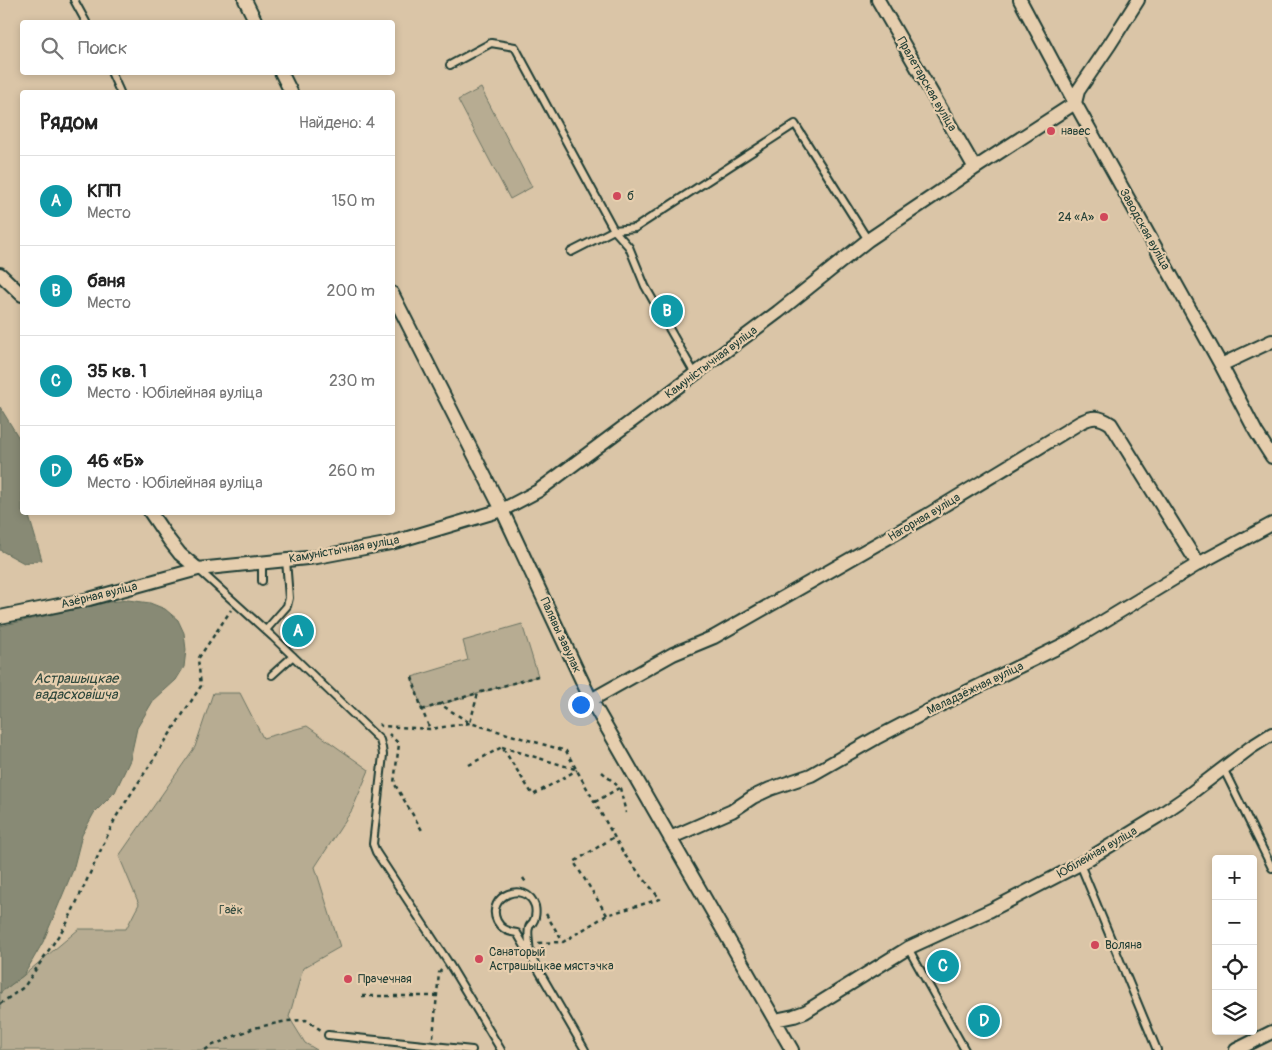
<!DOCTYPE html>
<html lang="ru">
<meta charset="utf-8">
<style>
body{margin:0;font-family:Pangolin,sans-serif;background:#f2f2f2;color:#222}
.controls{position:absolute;right:15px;bottom:15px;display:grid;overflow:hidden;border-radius:5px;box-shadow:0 2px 8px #0003}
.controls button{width:45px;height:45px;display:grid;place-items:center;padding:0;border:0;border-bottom:1px solid #e0e0e0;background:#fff;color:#222;font:25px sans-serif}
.you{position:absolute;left:580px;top:704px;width:18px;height:18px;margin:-12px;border:4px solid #fff;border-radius:50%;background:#1a73e8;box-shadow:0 0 0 8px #1a73e833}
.badge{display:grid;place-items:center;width:32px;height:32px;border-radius:50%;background:#d1495b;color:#fff;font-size:16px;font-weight:700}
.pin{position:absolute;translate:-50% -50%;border:2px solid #fff;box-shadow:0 1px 5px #0006}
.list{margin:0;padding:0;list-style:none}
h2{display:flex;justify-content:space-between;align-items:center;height:65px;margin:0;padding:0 20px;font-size:21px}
h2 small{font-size:16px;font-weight:400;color:#767676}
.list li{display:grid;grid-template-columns:32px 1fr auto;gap:15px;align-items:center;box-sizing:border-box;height:90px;padding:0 20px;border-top:1px solid #e0e0e0}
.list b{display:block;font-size:19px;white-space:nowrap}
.list p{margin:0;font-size:16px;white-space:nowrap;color:#767676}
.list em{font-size:16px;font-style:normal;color:#767676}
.icon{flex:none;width:28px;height:28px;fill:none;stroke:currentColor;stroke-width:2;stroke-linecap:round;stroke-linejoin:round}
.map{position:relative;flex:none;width:1272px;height:1050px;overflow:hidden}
.search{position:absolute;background:#fff;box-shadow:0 2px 8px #0003;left:20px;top:20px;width:375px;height:55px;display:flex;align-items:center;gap:12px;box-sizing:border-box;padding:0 18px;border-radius:5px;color:#767676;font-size:19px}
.panel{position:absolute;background:#fff;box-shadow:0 2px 8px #0003;left:20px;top:90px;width:375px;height:425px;border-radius:5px}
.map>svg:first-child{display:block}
.green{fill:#b7ac92;stroke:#6b7463}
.water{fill:#888a74;stroke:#5e6b5a}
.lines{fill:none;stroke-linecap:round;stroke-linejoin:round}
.lane-casing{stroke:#1f3d34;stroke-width:10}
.street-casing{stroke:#1f3d34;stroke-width:16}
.path{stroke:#1f3d34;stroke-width:2.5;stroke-dasharray:4 4;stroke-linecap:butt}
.lane{stroke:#e6ceae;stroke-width:6}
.street{stroke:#e6ceae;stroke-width:12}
.poi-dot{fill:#d1495b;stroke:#e6ceae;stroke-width:2}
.labels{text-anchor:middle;stroke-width:4.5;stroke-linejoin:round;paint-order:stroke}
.street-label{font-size:12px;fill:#1f3d34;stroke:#e6ceae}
.poi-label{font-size:12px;fill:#1f3d34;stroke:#e6ceae;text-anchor:start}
.park-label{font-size:12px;fill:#2e483d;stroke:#e6ceae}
.water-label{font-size:14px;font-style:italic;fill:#2a453a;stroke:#e6ceae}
</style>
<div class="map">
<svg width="1272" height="1050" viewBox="0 0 1272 1050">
<rect width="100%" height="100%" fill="#dac5a7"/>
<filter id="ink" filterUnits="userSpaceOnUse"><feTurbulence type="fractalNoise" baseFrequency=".02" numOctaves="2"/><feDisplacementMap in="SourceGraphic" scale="10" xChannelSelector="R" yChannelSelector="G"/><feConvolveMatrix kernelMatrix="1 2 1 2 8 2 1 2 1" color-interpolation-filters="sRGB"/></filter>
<g filter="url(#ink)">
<path class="green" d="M 481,88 L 532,187 L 510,199 L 458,100 Z
M 522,624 L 538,676 L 422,710 L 412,677 L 468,660 L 463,641 Z
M 213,693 L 240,693 L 263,738 L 307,726 L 369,770 L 352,810 L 315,867 L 340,947 L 303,968 L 289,1017 L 305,1043 L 317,1050 L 0,1050 L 0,993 L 24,975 L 79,929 L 126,929 L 139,904 L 119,856 L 195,747 Z"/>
<path class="water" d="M 0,407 L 22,443 L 22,512 L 28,513 L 42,560 L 24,563 L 0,550 Z
M 128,600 L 150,603 L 165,609 L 178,620 L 184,633 L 186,650 L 184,667 L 176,680 L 153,701 L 137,728 L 130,760 L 115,792 L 94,813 L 82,835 L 73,870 L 54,916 L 43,942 L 24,975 L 0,993 L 0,626 L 109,602 Z"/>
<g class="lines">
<defs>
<path id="lane" d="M 74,0 L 86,22
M 450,65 L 491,43 L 515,47 L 614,230 L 635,228 L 795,124 L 868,240
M 111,72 L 120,92
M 571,252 L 614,230 L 629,247 L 645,286 L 695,374
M 262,563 L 262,581
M 199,570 L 273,637 L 380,740 L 382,748 L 383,755 L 373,844 L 376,852 L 448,962 L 501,1050
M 266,630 L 287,606 L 289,598 L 286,560
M 272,675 L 293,656
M 1223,768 L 1272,868
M 1080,864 L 1157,1050
M 908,948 L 965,1050
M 530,955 C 530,949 527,932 529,928 C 529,925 532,924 533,922 C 536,917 536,911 535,906 C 526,879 485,896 497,921 C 501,929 508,932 517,933 L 585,1050
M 328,1035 L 472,1050"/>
<path id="street" d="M 245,0 L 256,22
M 878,0 L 975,168
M 1020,0 L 1075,103 L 1221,365 L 1256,432 L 1272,457
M 281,72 L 291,92
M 0,274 L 22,295
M 392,293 L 502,510 L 591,700 L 792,1050
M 1221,365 L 1272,341
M 150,512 L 169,540 L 180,554 L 198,569
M 0,617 L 89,599 L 198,569 L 317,557 L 391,543 L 502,510 L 538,491 L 778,312 L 868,240 L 975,168 L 1075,103 L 1078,91 L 1110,44 L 1138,0
M 591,700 L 673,654 L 714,637 L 926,516 L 1081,422 C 1093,416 1099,416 1111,424 L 1198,564
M 670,838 L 732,811 L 753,797 L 770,789 L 811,775 L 876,738 L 928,711 L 1071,641 L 1198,564 L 1272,524
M 775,1020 L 794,1016 L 805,1012 L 908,948 L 991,910 L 1080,864 L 1157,817 L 1182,800 L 1250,748 L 1272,734
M 1236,1050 L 1272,1032"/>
</defs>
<use href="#lane" class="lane-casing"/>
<use href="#street" class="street-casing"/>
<path class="path" d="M 412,677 L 422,710 L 430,729
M 440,704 L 478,693
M 422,710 L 440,704 L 470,723 L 478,693 L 538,676
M 379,724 L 381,726 L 430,729 L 470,723 L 566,751 L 624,854 L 660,899 L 607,915 L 563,942 L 537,943
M 389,734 L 399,744 L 394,783 L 423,832
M 502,747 L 575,769
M 469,765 L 502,747 L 533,795 L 577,770
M 602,772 L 620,788 L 626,813
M 595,802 L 619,788
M 523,878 L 527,884
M 546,914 L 563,942
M 607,915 L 574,862 L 614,837
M 362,996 L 437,996
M 0,1004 L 24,987 L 67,923 L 116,817 L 201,686 L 198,659 L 231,610
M 433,1037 L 439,973 L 442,969
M 205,1050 L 211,1046 L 254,1028 L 287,1021 L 306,1020 L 321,1030"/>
<use href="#lane" class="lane"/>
<use href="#street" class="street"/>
</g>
</g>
<g class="poi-dot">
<circle cx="1051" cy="131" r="5"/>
<circle cx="617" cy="196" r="5"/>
<circle cx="1104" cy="217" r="5"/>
<circle cx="1095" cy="945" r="5"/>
<circle cx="479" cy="959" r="5"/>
<circle cx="348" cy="979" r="5"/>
</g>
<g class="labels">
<g class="street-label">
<text transform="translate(927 84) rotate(60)" y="4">Пралетарская вуліца</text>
<text transform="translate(1145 229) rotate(61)" y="4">Заводская вуліца</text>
<text transform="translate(711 362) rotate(-37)" y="4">Камуністычная вуліца</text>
<text transform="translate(924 517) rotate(-31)" y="4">Нагорная вуліца</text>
<text transform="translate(344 549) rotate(-10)" y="4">Камуністычная вуліца</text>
<text transform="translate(99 595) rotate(-14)" y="4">Азёрная вуліца</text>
<text transform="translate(561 635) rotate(65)" y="4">Палявы завулак</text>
<text transform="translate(975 688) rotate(-26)" y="4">Маладзёжная вуліца</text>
<text transform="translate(1097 852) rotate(-30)" y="4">Юбілейная вуліца</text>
</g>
<g class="poi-label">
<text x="1061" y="135">навес</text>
<text x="627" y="200">б</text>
<text x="1094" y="221" text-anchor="end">24 «А»</text>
<text x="1105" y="949">Воляна</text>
<text x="489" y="956">Санаторый<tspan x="489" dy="14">Астрашыцкае мястэчка</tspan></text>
<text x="358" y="983">Прачечная</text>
</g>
<g class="park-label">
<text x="231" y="914">Гаёк</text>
</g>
<g class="water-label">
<text x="76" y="683">Астрашыцкае<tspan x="76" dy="16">вадасховішча</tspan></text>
</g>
</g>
</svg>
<div class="controls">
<button>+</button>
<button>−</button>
<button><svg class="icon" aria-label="locate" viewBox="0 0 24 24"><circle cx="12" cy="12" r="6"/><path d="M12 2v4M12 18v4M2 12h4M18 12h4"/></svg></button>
<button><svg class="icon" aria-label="layers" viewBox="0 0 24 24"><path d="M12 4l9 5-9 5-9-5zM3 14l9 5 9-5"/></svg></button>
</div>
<div class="you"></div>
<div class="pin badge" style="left:298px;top:631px;background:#0f9aa8">A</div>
<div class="pin badge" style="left:667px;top:311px;background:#0f9aa8">B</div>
<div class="pin badge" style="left:943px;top:966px;background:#0f9aa8">C</div>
<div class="pin badge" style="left:984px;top:1021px;background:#0f9aa8">D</div>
<div class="search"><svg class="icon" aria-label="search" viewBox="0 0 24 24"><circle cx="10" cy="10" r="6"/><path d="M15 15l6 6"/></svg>Поиск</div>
<section class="panel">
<h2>Рядом<small>Найдено: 4</small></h2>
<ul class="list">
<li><span class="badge" style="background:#0f9aa8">A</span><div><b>КПП</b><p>Место</p></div><em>150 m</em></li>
<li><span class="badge" style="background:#0f9aa8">B</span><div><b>баня</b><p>Место</p></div><em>200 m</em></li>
<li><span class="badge" style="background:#0f9aa8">C</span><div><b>35 кв. 1</b><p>Место · Юбілейная вуліца</p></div><em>230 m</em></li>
<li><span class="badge" style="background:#0f9aa8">D</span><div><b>46 «Б»</b><p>Место · Юбілейная вуліца</p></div><em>260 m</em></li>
</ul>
</section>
</div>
